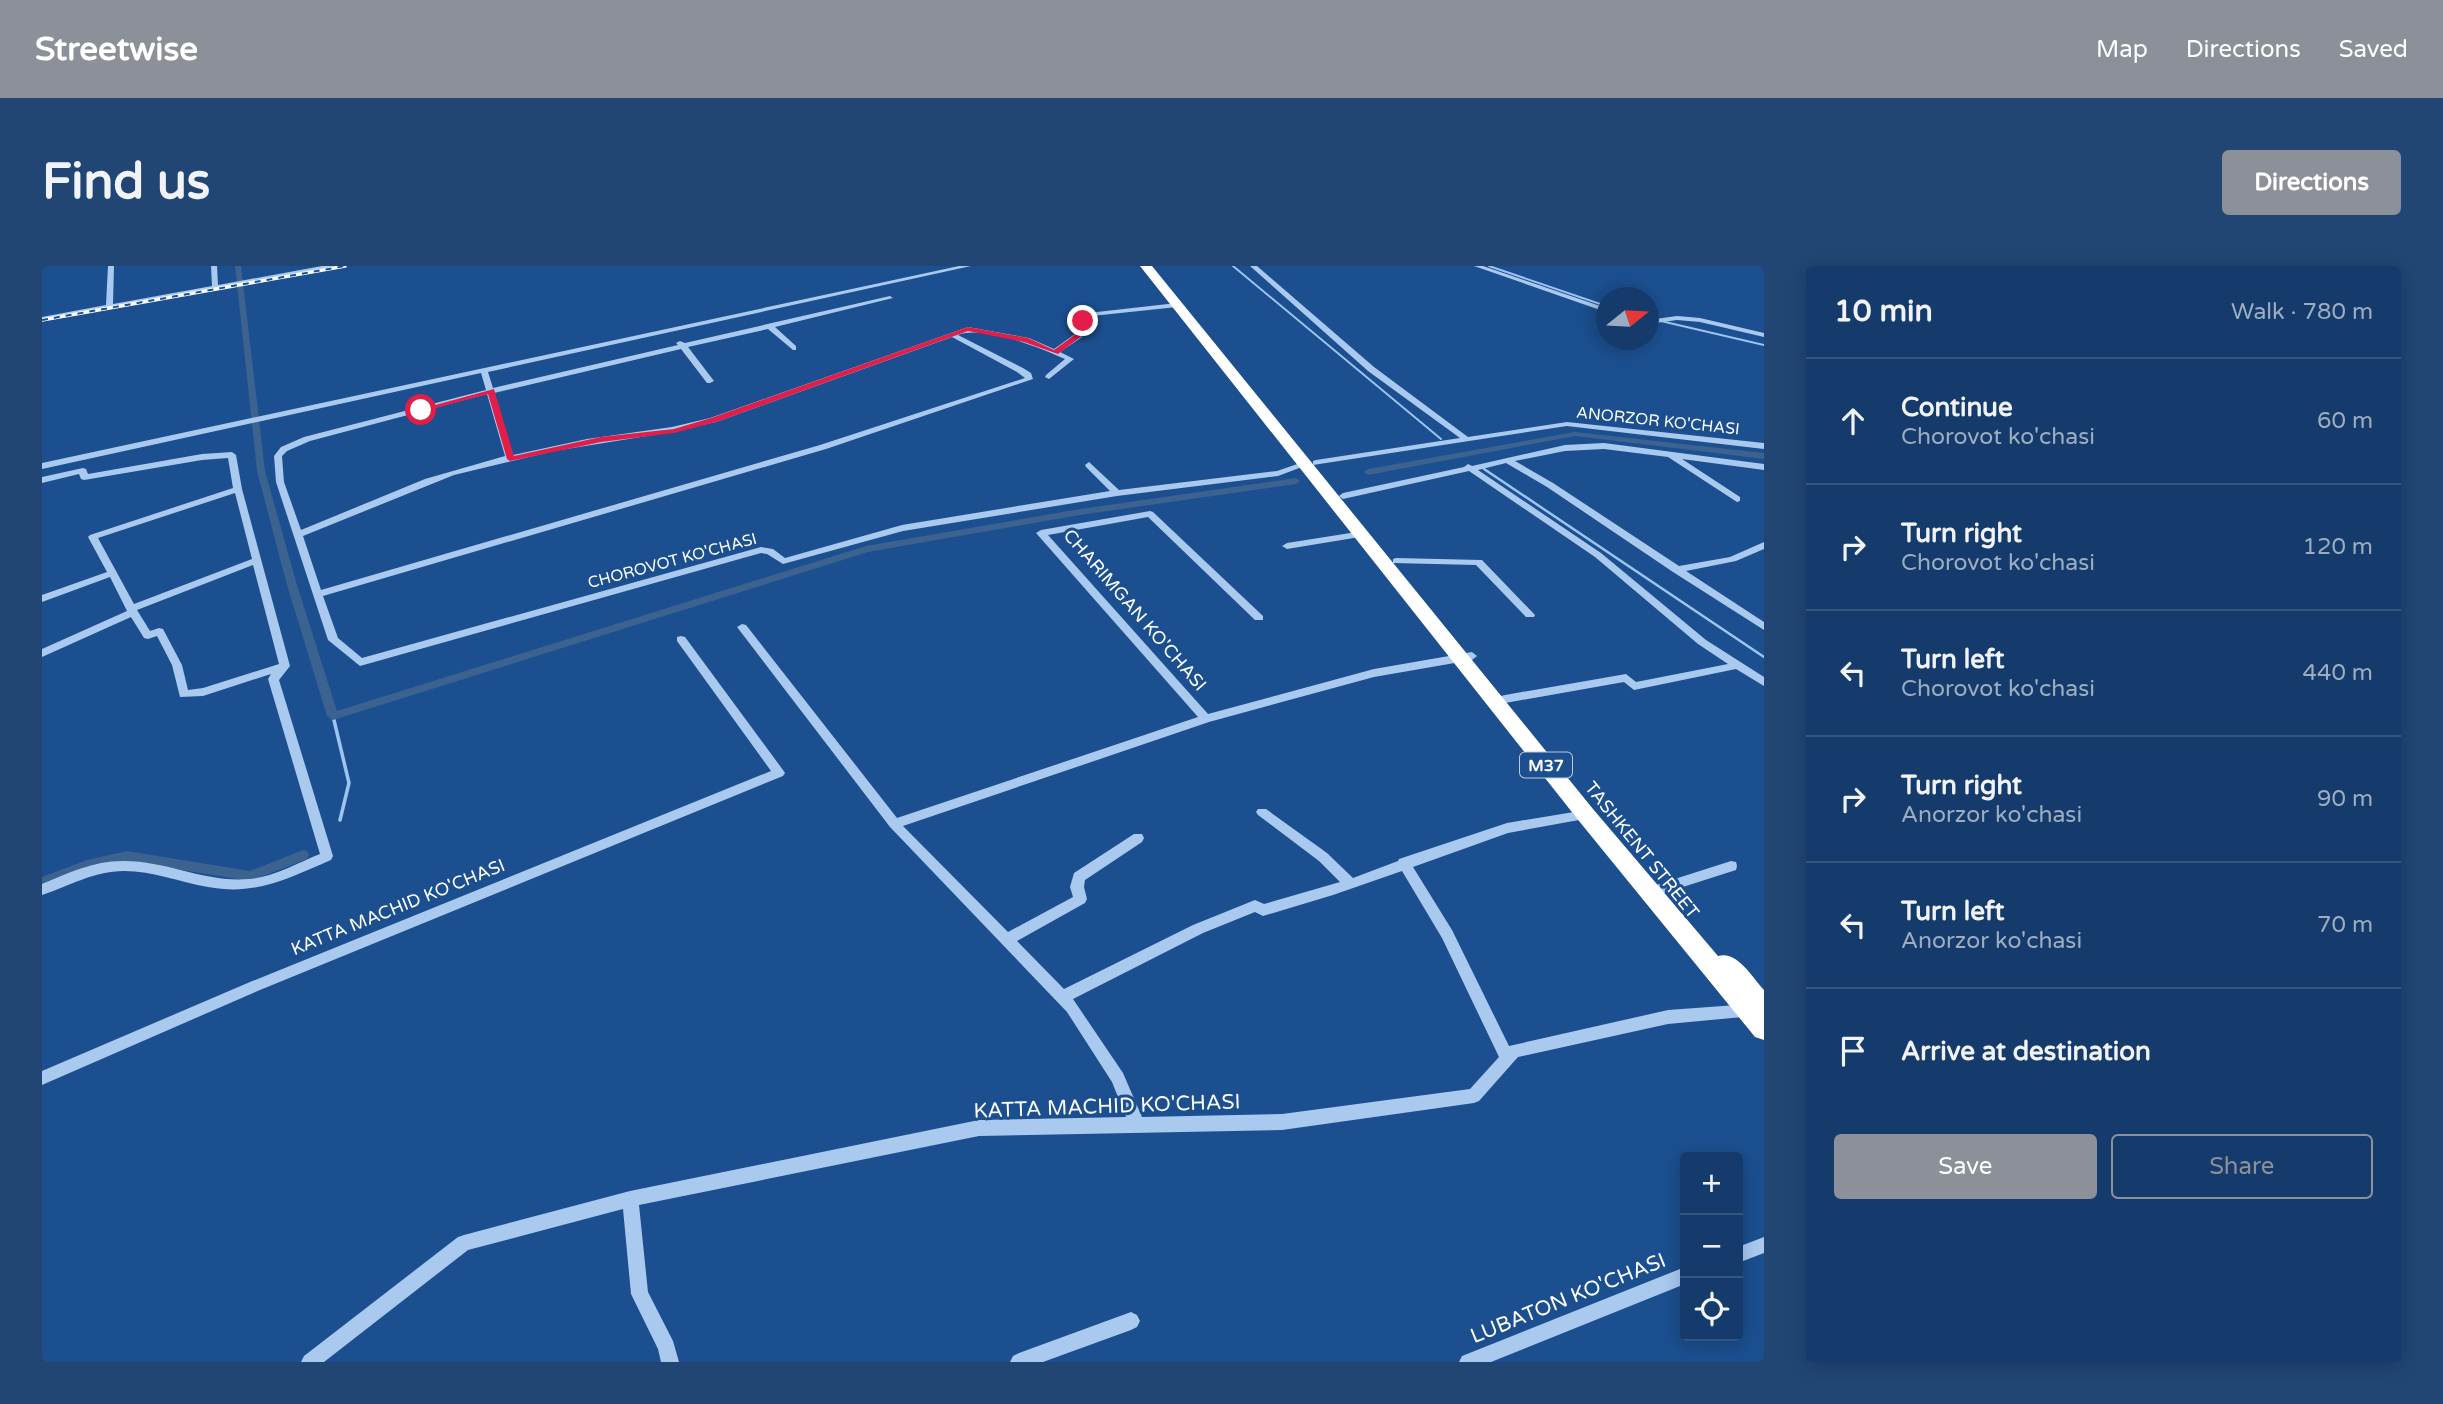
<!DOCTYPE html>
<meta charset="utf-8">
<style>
body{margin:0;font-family:"Varela Round",sans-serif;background:#214673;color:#f1f3f6}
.controls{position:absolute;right:21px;bottom:21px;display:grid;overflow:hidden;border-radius:7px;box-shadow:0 4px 18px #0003}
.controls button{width:63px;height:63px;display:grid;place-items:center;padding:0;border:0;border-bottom:2px solid #33557e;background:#143b6b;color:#f1f3f6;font:35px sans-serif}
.compass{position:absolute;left:1554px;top:21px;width:63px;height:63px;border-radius:50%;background:#143b6b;box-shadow:0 4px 18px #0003;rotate:72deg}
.stop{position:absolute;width:21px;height:21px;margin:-16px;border:5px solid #e11d48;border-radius:50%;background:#fff}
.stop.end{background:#e11d48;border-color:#fff;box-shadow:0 2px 7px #0008}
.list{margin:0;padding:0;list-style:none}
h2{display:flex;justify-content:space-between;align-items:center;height:91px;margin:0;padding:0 28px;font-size:30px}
h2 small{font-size:23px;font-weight:400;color:#9dadc1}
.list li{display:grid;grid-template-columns:46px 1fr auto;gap:21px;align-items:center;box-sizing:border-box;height:126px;padding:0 28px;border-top:2px solid #33557e}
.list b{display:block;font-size:26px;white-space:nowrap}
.list p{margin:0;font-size:23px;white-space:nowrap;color:#9dadc1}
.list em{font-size:23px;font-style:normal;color:#9dadc1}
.actions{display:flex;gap:14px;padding:21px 28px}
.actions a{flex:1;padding:16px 0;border:2px solid #8c9099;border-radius:7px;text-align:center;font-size:24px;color:#8c9099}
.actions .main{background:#8c9099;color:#fff}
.icon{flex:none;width:38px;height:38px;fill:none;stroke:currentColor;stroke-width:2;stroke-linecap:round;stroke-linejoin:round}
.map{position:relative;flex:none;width:1722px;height:1096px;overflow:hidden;border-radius:7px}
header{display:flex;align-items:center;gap:42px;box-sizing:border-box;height:98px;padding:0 35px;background:#8c9099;color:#fff}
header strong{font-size:33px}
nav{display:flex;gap:38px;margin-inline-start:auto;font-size:24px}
.intro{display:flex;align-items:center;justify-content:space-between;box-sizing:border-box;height:168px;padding:0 42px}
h1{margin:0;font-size:49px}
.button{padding:18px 32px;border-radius:7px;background:#8c9099;color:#fff;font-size:24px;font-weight:700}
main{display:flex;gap:42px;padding:0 42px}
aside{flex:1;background:#143b6b;border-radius:7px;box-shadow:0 4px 18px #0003}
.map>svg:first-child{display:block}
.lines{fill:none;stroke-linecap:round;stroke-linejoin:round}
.stream-far2{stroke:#9cc4f0;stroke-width:2}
.stream-far1{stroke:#9cc4f0;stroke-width:2.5}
.stream{stroke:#9cc4f0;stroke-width:3.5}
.canal{fill:#3c6290;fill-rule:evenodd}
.minor{fill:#a9c9ee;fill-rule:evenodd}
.highway{fill:#fff;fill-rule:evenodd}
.rail-casing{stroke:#fff;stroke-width:3.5}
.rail{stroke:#1b4f8f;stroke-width:2;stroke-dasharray:6;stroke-linecap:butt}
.route{fill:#e11d48}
.labels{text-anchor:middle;stroke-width:6;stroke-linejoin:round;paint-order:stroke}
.far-street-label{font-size:16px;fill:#fff;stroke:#1b4f8f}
.shield{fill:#1b4f8f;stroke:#bbcadd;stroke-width:2}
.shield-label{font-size:16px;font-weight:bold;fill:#fff}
.street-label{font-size:18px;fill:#fff;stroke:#1b4f8f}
.near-street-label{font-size:21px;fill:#fff;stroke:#1b4f8f}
</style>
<header>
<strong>Streetwise</strong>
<nav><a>Map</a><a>Directions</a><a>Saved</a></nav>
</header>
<div class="intro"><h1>Find us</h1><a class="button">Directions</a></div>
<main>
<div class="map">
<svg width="1722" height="1096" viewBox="0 0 1722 1096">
<rect width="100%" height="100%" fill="#1b4f8f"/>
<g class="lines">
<path class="stream-far2" d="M 1191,0 L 1399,173
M 1447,0 L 1564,40
M 1606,52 L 1722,79"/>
<path class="stream-far1" d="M 1442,203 L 1722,391"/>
<path class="stream" d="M 291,450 L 307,517 L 298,554"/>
<path class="canal" d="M 193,0 L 199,0 L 223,205 L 255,319 L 295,445 L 824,280 L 1038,243 L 1254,212 L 1258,215 L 1254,218 L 1038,249 L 826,286 L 291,454 L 285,450 L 245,319 L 215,205 Z
M 1533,166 L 1722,187 L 1722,193 L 1533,170 L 1326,209 L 1322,206 L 1326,203 Z
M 261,584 L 265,585 L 267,589 L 265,593 L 208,615 L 85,595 L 47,604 L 0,622 L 0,611 L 45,594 L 85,585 L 208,605 Z"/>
<path class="minor" d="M 66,0 L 72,0 L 71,38 L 170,20 L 169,0 L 175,0 L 176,19 L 280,0 L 294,0 L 0,55 L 0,51 L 64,39 Z
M 917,0 L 929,0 L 446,106 L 451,122 L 636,79 L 634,77 L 638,75 L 643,77 L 848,30 L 851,32 L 733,61 L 754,80 L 754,84 L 751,84 L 726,63 L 646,81 L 672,115 L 668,117 L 665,117 L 639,83 L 452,127 L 471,189 L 545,173 L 630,161 L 668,152 L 926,61 L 987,72 L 1012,83 L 1033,68 L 1031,65 L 1046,47 L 1135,37 L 1138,39 L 1135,41 L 1050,50 L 1039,65 L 1040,71 L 1018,86 L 1032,93 L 1007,113 L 1003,111 L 1004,109 L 1023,93 C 998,82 943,59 916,69 L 981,102 L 989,107 L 991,113 L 784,183 L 281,330 L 296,372 L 320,392 L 719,281 L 731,283 L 743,292 L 860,259 L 1068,225 L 1044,201 L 1043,199 L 1047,196 L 1077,224 L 1235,205 L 1264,195 L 1268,198 L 1236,210 L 1075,230 L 861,265 L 741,298 L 725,288 L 719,287 L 318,400 L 286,374 L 234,216 L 232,190 L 239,181 L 262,171 L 444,124 L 439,107 L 0,203 L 0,197 ZM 910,71 L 975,106 L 983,112 L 778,179 L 279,324 L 261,270 L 412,209 L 512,185 L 630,166 L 674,156 ZM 445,128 L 463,190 L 383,213 L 259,264 L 242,216 L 240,190 L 245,185 L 268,175 Z
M 1208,0 L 1215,0 L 1332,101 L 1426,171 L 1525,156 L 1722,177 L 1722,183 L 1525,160 L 1271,199 L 1271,195 L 1274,194 L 1418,172 L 1326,105 Z
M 1432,0 L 1441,0 L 1564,42 L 1564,46 Z
M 1635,50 L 1658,52 L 1722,67 L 1722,71 L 1658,56 L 1635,54 L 1606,58 L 1606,54 Z
M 1562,177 L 1722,198 L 1722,204 L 1640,193 L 1698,231 L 1698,235 L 1695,236 L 1626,191 L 1562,183 L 1523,185 L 1473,195 L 1511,217 L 1637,300 L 1688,291 L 1722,276 L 1722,283 L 1694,295 L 1644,305 L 1722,356 L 1722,364 L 1631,306 L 1505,221 L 1464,197 L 1436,204 L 1559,287 L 1664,374 L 1722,411 L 1722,420 L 1694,403 L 1592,424 L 1582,416 L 1463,437 L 1459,436 L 1457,433 L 1459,430 L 1463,429 L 1584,408 L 1594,416 L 1686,398 L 1656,378 L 1553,291 L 1427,205 L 1301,233 L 1297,230 L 1301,227 L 1422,201 L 1426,198 L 1430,200 L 1523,179 Z
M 190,186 L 194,189 L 200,223 L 248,400 L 237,414 L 291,590 L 289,594 C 246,612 215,630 166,621 C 138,616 111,605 82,605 C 52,605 27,620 0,629 L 0,618 C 26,607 54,594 83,595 C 125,595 164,617 207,613 C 232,611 255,597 278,588 L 226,413 L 229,408 L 161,430 L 138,431 L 130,399 L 115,370 L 106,373 L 102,372 L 89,351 L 0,391 L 0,383 L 85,345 L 68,311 L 0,336 L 0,329 L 65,306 L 46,271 L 48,269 L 191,222 L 186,192 L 160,194 L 42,214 L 39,213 L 37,208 L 0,217 L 0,211 L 41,202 L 44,203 L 46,208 L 160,188 ZM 193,227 L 210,293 L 92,338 L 56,272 ZM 211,299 L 237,398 L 161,422 L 146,424 L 140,399 L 121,363 L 117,362 L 108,365 L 95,344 Z
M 1108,245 L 1111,246 L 1221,350 L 1221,354 L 1213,354 L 1106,251 L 1006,269 L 1166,448 L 1332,403 L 1430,386 L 1435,390 L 1430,394 L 1332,411 L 1167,456 L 861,560 L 966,666 L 1031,631 L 1028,621 L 1032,607 L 1092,568 L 1100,568 L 1102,572 L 1100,576 L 1043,614 L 1042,621 L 1045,633 L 1043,637 L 975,675 L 1022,723 L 1151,659 L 1208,636 L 1213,634 L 1222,638 L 1298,616 L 1277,595 L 1216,549 L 1214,546 L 1216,543 L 1224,543 L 1285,587 L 1311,612 L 1356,595 L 1357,593 L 1465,557 L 1544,544 L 1548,546 L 1550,549 L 1548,552 L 1466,567 L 1371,601 L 1410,664 L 1467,780 L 1626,744 L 1722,737 L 1722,749 L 1626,758 L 1476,791 L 1437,835 L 1432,837 L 1240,864 L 937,870 L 597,939 L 606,1026 L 631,1075 L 637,1096 L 619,1096 L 616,1083 L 589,1028 L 581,943 L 426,984 L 282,1096 L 259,1096 L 262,1090 L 416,971 L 422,969 L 588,925 L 937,854 L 1084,851 L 1070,816 L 1025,746 L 848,561 L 695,361 L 700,358 L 704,359 L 855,552 L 1156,451 L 994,267 L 999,264 ZM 1360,605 L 1400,672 L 1457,791 L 1428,823 L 1240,848 L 1100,851 L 1081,807 L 1031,733 L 1161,667 L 1213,646 L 1221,650 L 1291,629 Z
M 1321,265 L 1326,268 L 1324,270 L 1245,283 L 1240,280 L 1245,277 Z
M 1354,292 L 1440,294 L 1493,349 L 1492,351 L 1484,351 L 1434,299 L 1351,297 L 1351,293 Z
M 639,370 L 643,371 L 741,504 L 743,507 L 741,510 L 218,724 L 0,819 L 0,805 L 208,716 L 729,505 L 635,375 L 635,371 Z
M 1689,595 L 1694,596 L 1695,600 L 1694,604 L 1619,628 L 1614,627 L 1612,623 L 1614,619 Z
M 1722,971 L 1722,987 L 1696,997 L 1696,981 Z
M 1643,1001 L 1643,1018 L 1449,1096 L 1417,1096 L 1420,1090 Z
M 1089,1046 L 1095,1049 L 1098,1055 L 1095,1061 L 1089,1064 L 1001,1096 L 968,1096 L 971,1090 L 977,1087 Z"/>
<path class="highway" d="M 1098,0 L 1110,0 L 1551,543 L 1676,690 C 1695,684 1710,711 1722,724 L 1722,774 L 1713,771 L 1537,555 Z"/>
<defs>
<path id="rail" d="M 0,54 L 303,0"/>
</defs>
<use href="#rail" class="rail-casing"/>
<use href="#rail" class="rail"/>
</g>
<path class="route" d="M 1039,53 L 1044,55 L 1039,65 L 1041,69 L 1016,88 L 982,76 L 926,65 L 674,156 L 632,167 L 559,176 L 468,195 L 465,193 L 446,128 L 379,146 L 375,144 L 452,123 L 472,190 L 559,171 L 632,163 L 669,152 L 926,61 L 986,72 L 1012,84 L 1034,68 L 1032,65 Z"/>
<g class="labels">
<g class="far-street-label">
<text transform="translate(1616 154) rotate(6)" y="6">ANORZOR KO'CHASI</text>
<text transform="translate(630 294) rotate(-15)" y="6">CHOROVOT KO'CHASI</text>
</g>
<rect class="shield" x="1478" y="486.5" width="52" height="25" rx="5"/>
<g class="shield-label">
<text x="1504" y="505">M37</text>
</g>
<g class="street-label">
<text transform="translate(1093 344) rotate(49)" y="6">CHARIMGAN KO'CHASI</text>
<text transform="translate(1600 584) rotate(51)" y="6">TASHKENT STREET</text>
<text transform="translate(356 641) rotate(-22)" y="6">KATTA MACHID KO'CHASI</text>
</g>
<g class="near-street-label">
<text transform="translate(1065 840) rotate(-2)" y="7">KATTA MACHID KO'CHASI</text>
<text transform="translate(1526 1032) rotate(-22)" y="7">LUBATON KO'CHASI</text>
</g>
</g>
</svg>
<div class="controls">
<button>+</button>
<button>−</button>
<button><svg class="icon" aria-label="locate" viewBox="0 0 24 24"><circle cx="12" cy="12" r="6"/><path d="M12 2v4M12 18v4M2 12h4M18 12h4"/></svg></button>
</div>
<svg class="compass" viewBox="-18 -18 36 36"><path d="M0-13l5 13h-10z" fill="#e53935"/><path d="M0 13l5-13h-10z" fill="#9dadc1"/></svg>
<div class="stop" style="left:379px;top:144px"></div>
<div class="stop end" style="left:1041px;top:55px"></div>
</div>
<aside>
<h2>10 min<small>Walk · 780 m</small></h2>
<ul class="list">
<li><svg class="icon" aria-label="ahead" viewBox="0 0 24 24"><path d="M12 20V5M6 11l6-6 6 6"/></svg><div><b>Continue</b><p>Chorovot ko'chasi</p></div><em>60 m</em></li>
<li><svg class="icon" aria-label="right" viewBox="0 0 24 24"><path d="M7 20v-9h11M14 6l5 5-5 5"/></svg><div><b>Turn right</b><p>Chorovot ko'chasi</p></div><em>120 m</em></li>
<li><svg class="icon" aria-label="left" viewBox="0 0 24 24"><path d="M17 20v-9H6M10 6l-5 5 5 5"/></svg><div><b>Turn left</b><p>Chorovot ko'chasi</p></div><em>440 m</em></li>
<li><svg class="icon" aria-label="right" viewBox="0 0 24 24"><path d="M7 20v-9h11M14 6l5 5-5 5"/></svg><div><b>Turn right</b><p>Anorzor ko'chasi</p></div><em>90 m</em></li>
<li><svg class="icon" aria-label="left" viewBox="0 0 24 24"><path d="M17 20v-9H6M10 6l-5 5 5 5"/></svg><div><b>Turn left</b><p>Anorzor ko'chasi</p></div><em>70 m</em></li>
<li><svg class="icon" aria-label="arrive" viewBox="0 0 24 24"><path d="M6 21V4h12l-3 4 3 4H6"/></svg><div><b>Arrive at destination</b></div></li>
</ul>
<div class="actions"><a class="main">Save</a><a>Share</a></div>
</aside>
</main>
